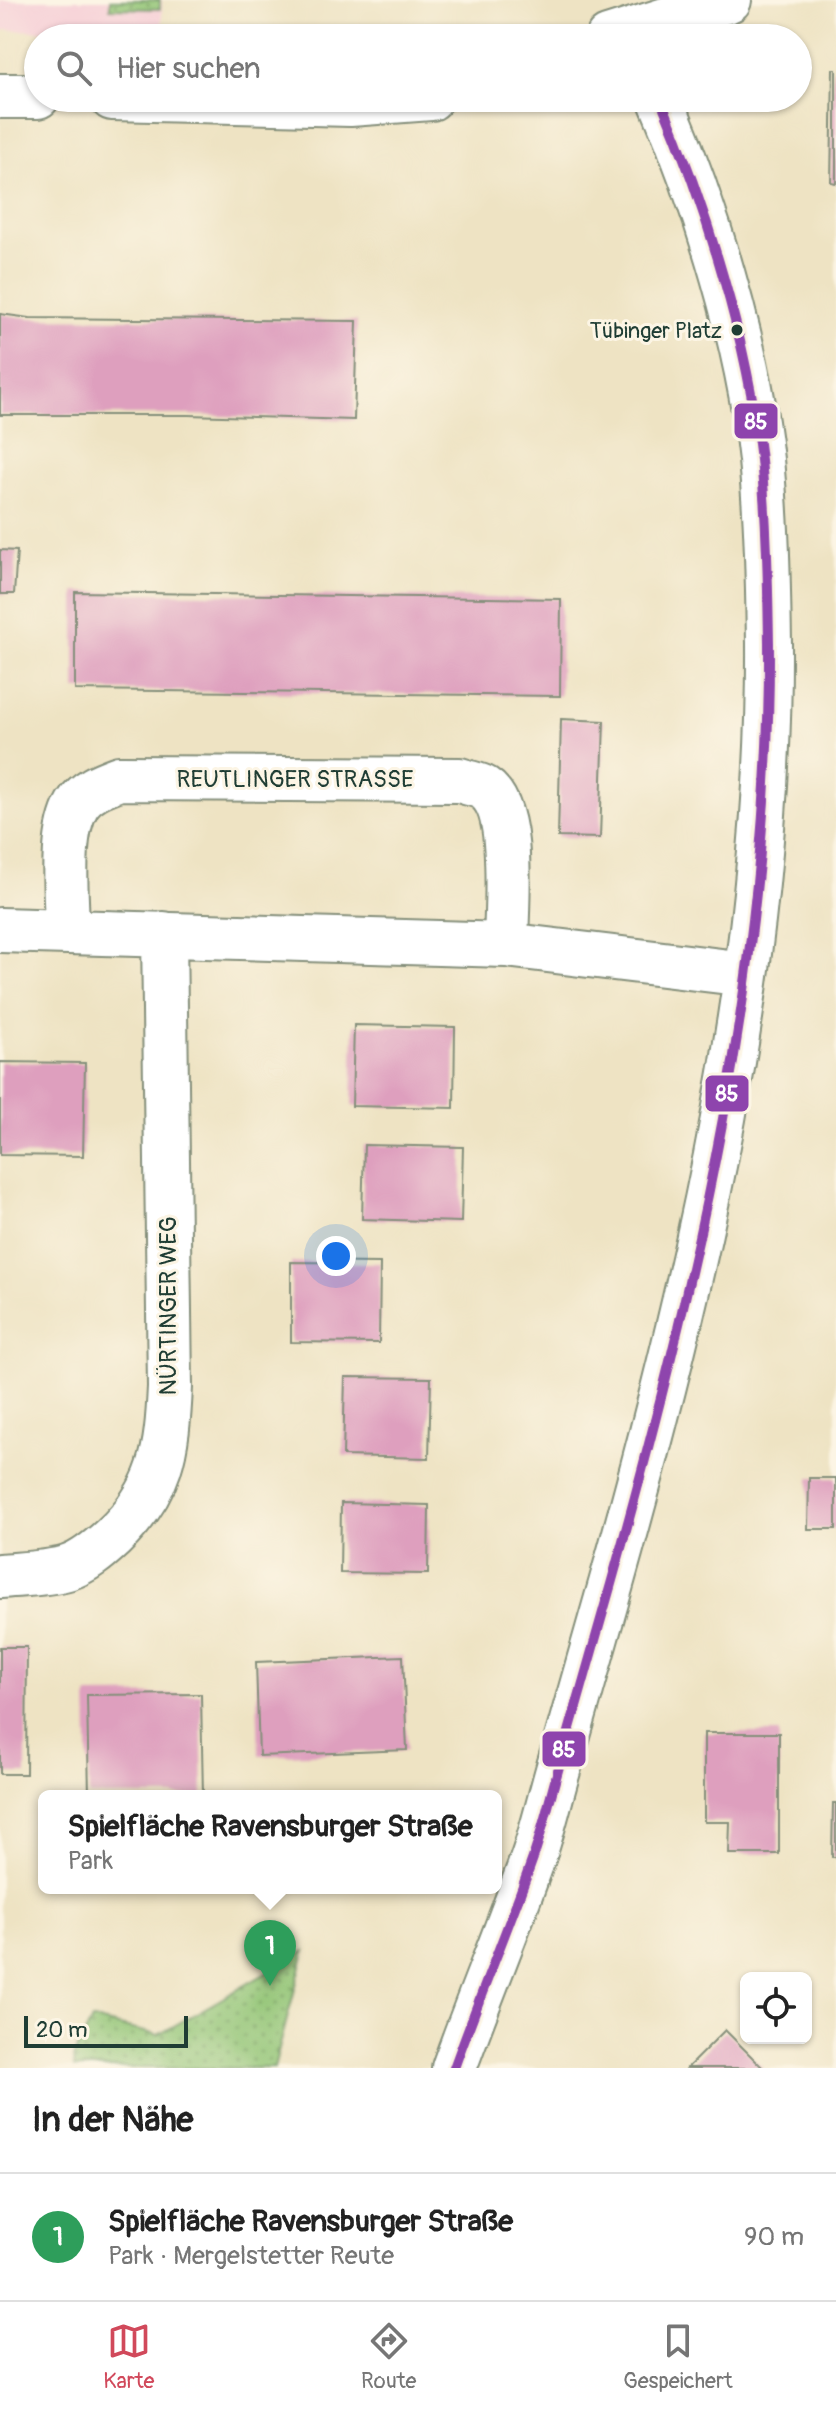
<!DOCTYPE html>
<html lang="de">
<meta charset="utf-8">
<style>
body{margin:0;font-family:Pangolin,sans-serif;background:#f6f6f6;color:#222}
.controls{position:absolute;right:24px;bottom:24px;display:grid;overflow:hidden;border-radius:12px;box-shadow:0 2px 6px #0004}
.controls button{width:72px;height:72px;display:grid;place-items:center;padding:0;border:0;border-bottom:2px solid #e0e0e0;background:#fff;color:#222;font:40px sans-serif}
.scale{position:absolute;left:24px;bottom:20px;width:164px;box-sizing:border-box;padding-left:8px;border:4px solid #1f3d34;border-top:0;font-size:22px;line-height:28px;white-space:nowrap;color:#1f3d34;-webkit-text-stroke:6px #fcf5e5;paint-order:stroke}
.you{position:absolute;left:336px;top:1256px;width:28px;height:28px;margin:-20px;border:6px solid #fff;border-radius:50%;background:#1a73e8;box-shadow:0 0 0 12px #1a73e833}
.badge{display:grid;place-items:center;width:52px;height:52px;border-radius:50%;background:#d1495b;color:#fff;font-size:26px;font-weight:700}
.pin{position:absolute;translate:-50% -66px;filter:drop-shadow(0 2px 4px #0008)}
.pin::after{content:'';position:absolute;top:42px;width:28px;height:24px;background:inherit;clip-path:polygon(0 0,100% 0,50% 100%)}
.popup{position:absolute;left:38px;top:1790px;width:464px;height:104px;box-sizing:border-box;display:grid;place-content:center;border-radius:12px;background:#fff;filter:drop-shadow(0 2px 6px #0005);font-size:26px;white-space:nowrap;color:#767676}
.popup b{font-size:30px;color:#222}
.popup::after{content:'';position:absolute;left:50%;top:100%;margin-left:-16px;border:16px solid transparent;border-top-color:#fff}
.list{margin:0;padding:0;list-style:none}
h2{display:flex;justify-content:space-between;align-items:center;height:104px;margin:0;padding:0 32px;font-size:34px}
h2 small{font-size:26px;font-weight:400;color:#767676}
.list li{display:grid;grid-template-columns:52px 1fr auto;gap:24px;align-items:center;box-sizing:border-box;height:128px;padding:0 32px;border-top:2px solid #e0e0e0}
.list b{display:block;font-size:30px;white-space:nowrap}
.list p{margin:0;font-size:26px;white-space:nowrap;color:#767676}
.list em{font-size:26px;font-style:normal;color:#767676}
.icon{flex:none;width:44px;height:44px;fill:none;stroke:currentColor;stroke-width:2;stroke-linecap:round;stroke-linejoin:round}
.map{position:relative;flex:none;width:836px;height:2068px;overflow:hidden}
.search{position:absolute;background:#fff;box-shadow:0 2px 6px #0004;left:24px;right:24px;top:24px;height:88px;display:flex;align-items:center;gap:20px;box-sizing:border-box;padding:0 28px;border-radius:44px;color:#767676;font-size:30px}
.sheet{height:232px;background:#fff}
nav{display:flex;justify-content:space-around;align-items:center;box-sizing:border-box;height:112px;border-top:2px solid #e0e0e0;background:#fff;font-size:22px;color:#767676}
nav a{display:grid;justify-items:center;gap:4px}
nav .on{color:#d1495b}
.map>svg:first-child{display:block}
.built{fill:#f6cfd7}
.park{fill:url(#park-dots);stroke:#588054;stroke-width:2}
.building{fill:#de9fbe}
.lines{fill:none;stroke-linecap:round;stroke-linejoin:round}
.minor-casing{stroke:#86907c;stroke-width:48}
.minor{stroke:#fff;stroke-width:44}
.bus-1-casing{stroke:#fcf5e5;stroke-width:16}
.bus-1{stroke:#8e44ad;stroke-width:10}
.bus-dot{fill:#1f3d34;stroke:#fcf5e5;stroke-width:3}
.labels{text-anchor:middle;stroke-width:6;stroke-linejoin:round;paint-order:stroke}
.bus-label{font-size:22px;fill:#1f3d34;stroke:#fcf5e5;text-anchor:end}
.street-label{font-size:24px;fill:#1f3d34;stroke:#fcf5e5}
.line-badge{stroke:#fcf5e5;stroke-width:3}
.badge-label{font-size:22px;text-anchor:middle;font-weight:bold;fill:#fff}
</style>
<div class="map">
<svg width="836" height="2068" viewBox="0 0 836 2068">
<defs>
<pattern id="park-dots" width="8" height="8" patternUnits="userSpaceOnUse" patternTransform="scale(2)"><rect width="8" height="8" fill="#91c474"/><path d="M2 2h.1M6 6h.1" fill="none" stroke="#76a060" stroke-width="1.8" stroke-linecap="round"/></pattern>
</defs>
<rect width="100%" height="100%" fill="#fcf5e5"/>
<filter id="ink" filterUnits="userSpaceOnUse"><feTurbulence type="fractalNoise" baseFrequency=".0125" numOctaves="2"/><feDisplacementMap in="SourceGraphic" scale="16" xChannelSelector="R" yChannelSelector="G"/><feConvolveMatrix kernelMatrix="1 2 1 2 8 2 1 2 1" color-interpolation-filters="sRGB"/></filter>
<filter id="wash" filterUnits="userSpaceOnUse"><feTurbulence type="fractalNoise" baseFrequency=".006" numOctaves="4" result="noise"/><feDisplacementMap in="SourceGraphic" scale="32" xChannelSelector="R" yChannelSelector="G"/><feGaussianBlur stdDeviation="1.8" result="paint"/><feColorMatrix in="noise" values="0 0 0 0 0 0 0 0 0 0 0 0 0 0 0 0 0 1.4 0 .05"/><feComposite in="paint" operator="in"/></filter>
<g filter="url(#wash)">
<rect width="100%" height="100%" fill="#eee3c3"/>
<path class="built" d="M 0,0 L 162,0 L 162,33 L 0,30 Z"/>
<path class="park" d="M 110,0 L 160,0 L 160,9 L 110,8 Z
M 305,1951 L 274,2068 L 74,2068 L 73,2058 L 92,2020 L 158,2035 Z"/>
<g id="blocks">
<path class="building" d="M 833,69 L 836,69 L 836,183 L 831,182 Z
M 0,314 L 30,318 L 357,321 L 354,420 L 188,415 L 0,415 Z
M 0,550 L 17,551 L 14,594 L 0,594 Z
M 75,592 L 561,599 L 560,696 L 75,690 Z
M 561,719 L 604,721 L 600,838 L 558,837 Z
M 354,1025 L 455,1027 L 454,1108 L 352,1106 Z
M 0,1062 L 85,1063 L 83,1156 L 0,1155 Z
M 364,1145 L 463,1147 L 461,1222 L 362,1219 Z
M 291,1262 L 380,1263 L 379,1343 L 291,1342 Z
M 345,1377 L 431,1378 L 429,1458 L 343,1456 Z
M 809,1478 L 836,1478 L 836,1529 L 808,1529 Z
M 341,1503 L 429,1505 L 428,1574 L 340,1573 Z
M 0,1647 L 27,1647 L 26,1774 L 0,1774 Z
M 403,1656 L 407,1750 L 259,1756 L 256,1662 Z
M 201,1694 L 203,1796 L 89,1796 L 87,1695 Z
M 704,1733 L 779,1733 L 779,1854 L 729,1854 L 730,1822 L 704,1822 Z
M 833,1803 L 836,1803 L 836,1857 L 832,1857 Z
M 725,2030 L 763,2068 L 687,2068 Z"/>
</g>
</g>
<g filter="url(#ink)">
<use href="#blocks" fill-opacity="0" stroke="#86907c" stroke-width="2"/>
<g class="lines">
<defs>
<path id="minor" d="M 608,38 L 729,0
M 0,96 L 38,96
M 112,98 L 350,104 L 431,98
M 0,930 L 506,945 L 746,974
M 67,932 C 67,896 59,837 77,805 C 86,790 103,784 119,778 L 460,780 C 467,783 477,784 484,788 C 517,809 506,909 506,945
M 0,1576 C 22,1574 46,1574 67,1568 C 84,1563 100,1549 113,1537 C 162,1490 167,1451 170,1387 L 164,934
M 454,2068 C 479,1998 508,1929 533,1858 C 544,1826 551,1793 561,1760 C 577,1702 594,1643 611,1584 C 697,1278 771,963 769,643 C 768,582 767,520 761,460 C 748,342 706,207 660,98"/>
</defs>
<use href="#minor" class="minor-casing"/>
<use href="#minor" class="minor"/>
<defs>
<path id="bus-1" d="M 454,2068 C 479,1998 508,1929 533,1858 C 544,1826 551,1793 561,1760 C 577,1702 594,1643 611,1584 C 697,1278 771,963 769,643 C 768,582 767,520 761,460 C 748,342 706,207 660,98"/>
</defs>
<use href="#bus-1" class="bus-1-casing"/>
<use href="#bus-1" class="bus-1"/>
</g>
</g>
<circle class="bus-dot" cx="737" cy="330" r="7"/>
<g class="labels">
<g class="bus-label">
<text x="722" y="338">Tübinger Platz</text>
</g>
<g class="street-label">
<text x="295" y="787">REUTLINGER STRASSE</text>
<text transform="translate(168 1306) rotate(-90)" y="8">NÜRTINGER WEG</text>
</g>
</g>
<g class="line-badge">
<rect x="733" y="402" width="46" height="38" rx="8" fill="#8e44ad"/>
<rect x="704" y="1074" width="46" height="39" rx="8" fill="#8e44ad"/>
<rect x="541" y="1730" width="46" height="38" rx="8" fill="#8e44ad"/>
</g>
<g class="badge-label">
<text x="756" y="429">85</text>
<text x="727" y="1101">85</text>
<text x="564" y="1757">85</text>
</g>
</svg>
<div class="controls">
<button><svg class="icon" aria-label="locate" viewBox="0 0 24 24"><circle cx="12" cy="12" r="6"/><path d="M12 2v4M12 18v4M2 12h4M18 12h4"/></svg></button>
</div>
<div class="scale">20 m</div>
<div class="you"></div>
<div class="pin badge" style="left:270px;top:1986px;background:#2e9e5b">1</div>
<div class="popup"><b>Spielfläche Ravensburger Straße</b>Park</div>
<div class="search"><svg class="icon" aria-label="search" viewBox="0 0 24 24"><circle cx="10" cy="10" r="6"/><path d="M15 15l6 6"/></svg>Hier suchen</div>
</div>
<section class="sheet">
<h2>In der Nähe<small></small></h2>
<ul class="list">
<li><span class="badge" style="background:#2e9e5b">1</span><div><b>Spielfläche Ravensburger Straße</b><p>Park · Mergelstetter Reute</p></div><em>90 m</em></li>
</ul>
</section>
<nav>
<a class="on"><svg class="icon" aria-label="map" viewBox="0 0 24 24"><path d="M3 6l6-2 6 2 6-2v14l-6 2-6-2-6 2zM9 4v14M15 6v14"/></svg>Karte</a>
<a><svg class="icon" aria-label="directions" viewBox="0 0 24 24"><path d="M12 3l9 9-9 9-9-9zM9 14v-3h6M13 9l2 2-2 2"/></svg>Route</a>
<a><svg class="icon" aria-label="saved" viewBox="0 0 24 24"><path d="M7 4h10v16l-5-4-5 4z"/></svg>Gespeichert</a>
</nav>
